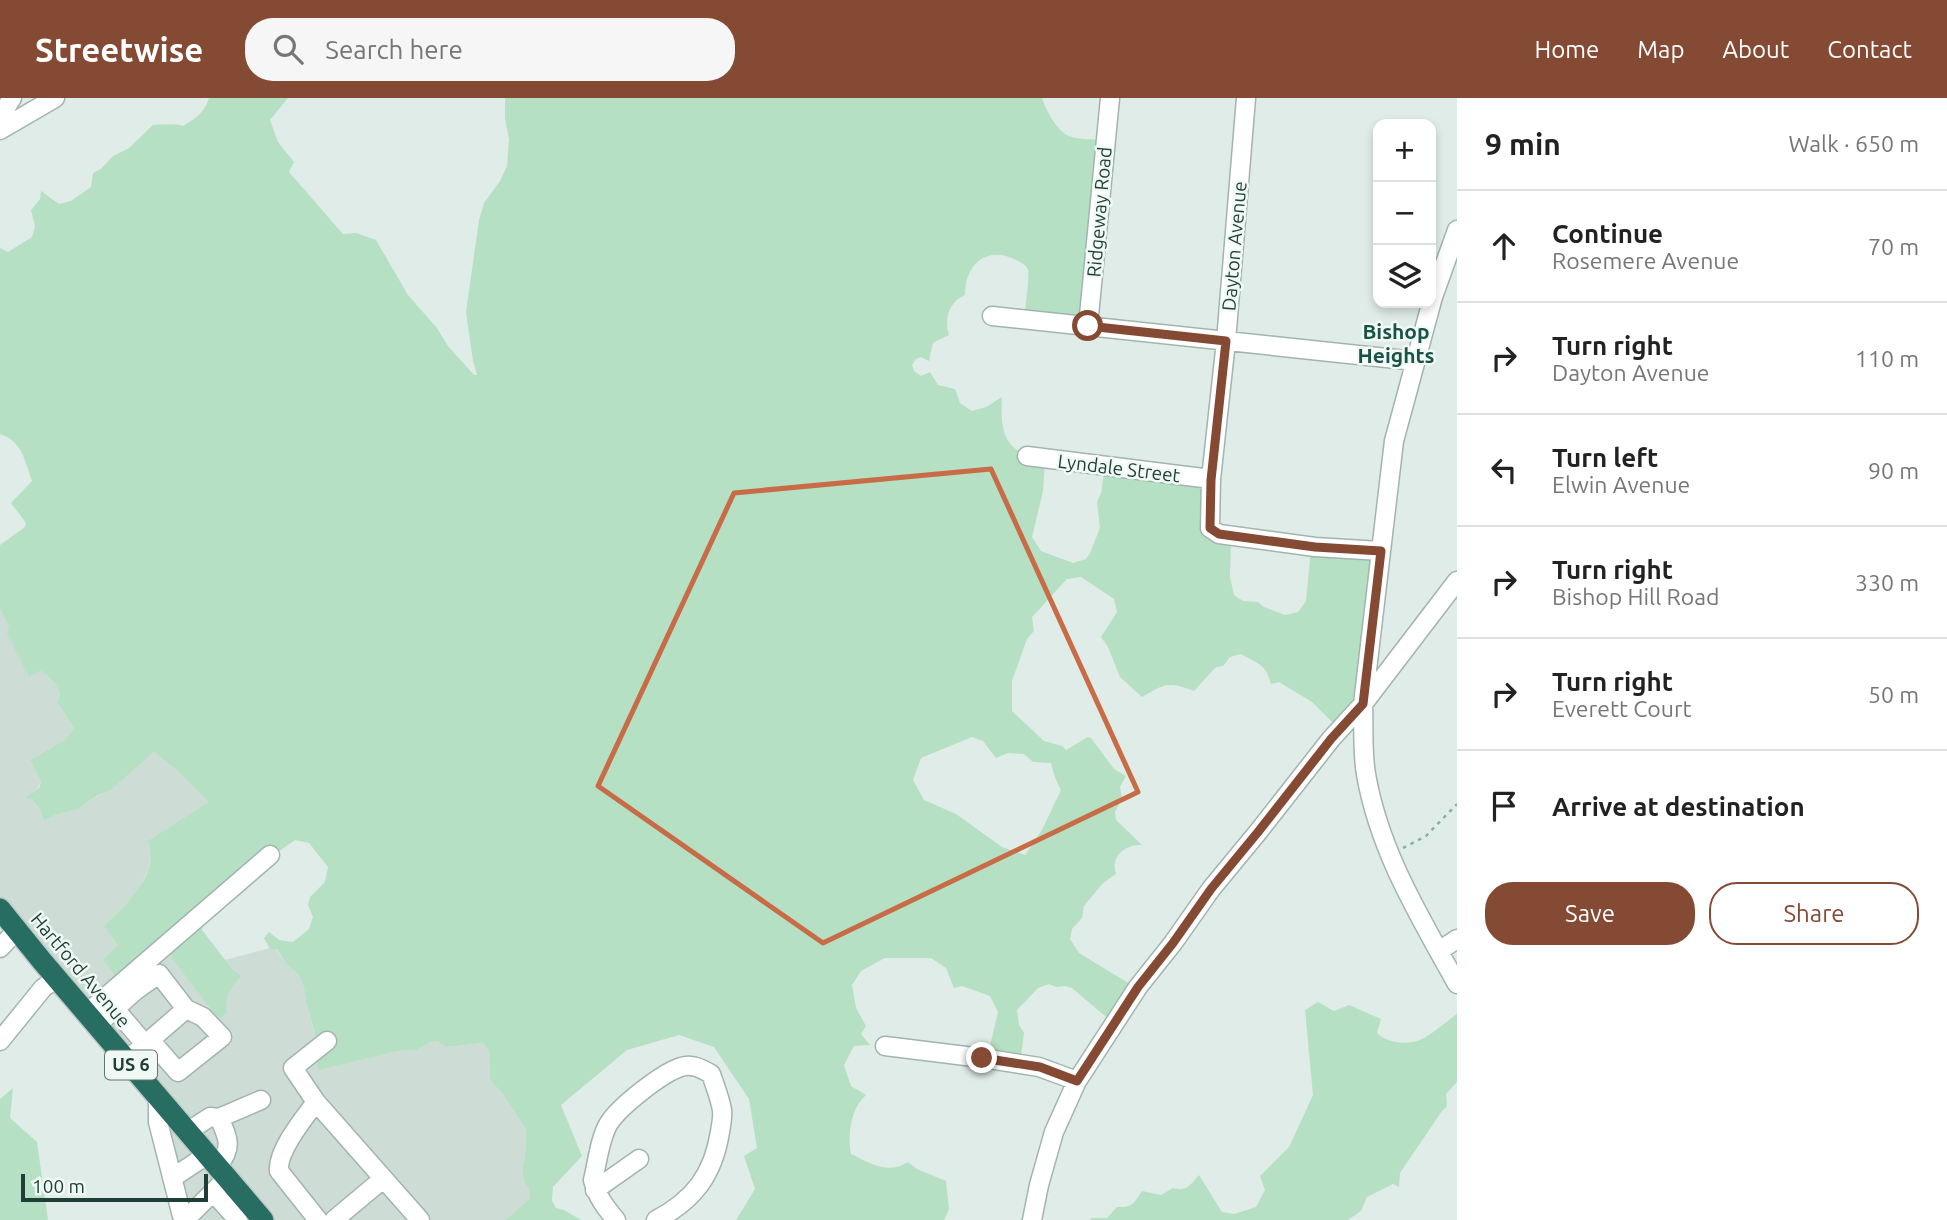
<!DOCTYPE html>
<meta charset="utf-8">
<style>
body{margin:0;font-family:Ubuntu,sans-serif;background:#f6f6f6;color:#222}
.controls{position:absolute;right:21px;top:21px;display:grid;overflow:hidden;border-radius:14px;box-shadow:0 4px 10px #0003}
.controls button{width:63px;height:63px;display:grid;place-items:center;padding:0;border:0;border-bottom:2px solid #e0e0e0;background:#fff;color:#222;font:35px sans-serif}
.scale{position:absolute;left:21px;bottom:18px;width:187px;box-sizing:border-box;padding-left:7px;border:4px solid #1f3e37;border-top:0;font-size:19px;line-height:24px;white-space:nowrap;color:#1f3e37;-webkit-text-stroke:5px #f1f9f5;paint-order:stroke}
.stop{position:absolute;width:21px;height:21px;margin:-16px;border:5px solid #854a34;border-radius:50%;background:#fff}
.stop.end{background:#854a34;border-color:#fff;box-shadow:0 2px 7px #0008}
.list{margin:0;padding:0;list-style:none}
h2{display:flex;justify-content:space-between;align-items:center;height:91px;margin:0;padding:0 28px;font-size:30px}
h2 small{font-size:23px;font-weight:400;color:#767676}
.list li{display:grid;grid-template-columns:46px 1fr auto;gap:21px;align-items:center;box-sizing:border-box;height:112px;padding:0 28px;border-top:2px solid #e0e0e0}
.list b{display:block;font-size:26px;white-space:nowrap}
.list p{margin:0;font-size:23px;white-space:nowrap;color:#767676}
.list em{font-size:23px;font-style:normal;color:#767676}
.actions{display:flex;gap:14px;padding:21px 28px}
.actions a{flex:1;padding:16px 0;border:2px solid #854a34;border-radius:28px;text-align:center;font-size:24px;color:#854a34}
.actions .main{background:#854a34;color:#fff}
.icon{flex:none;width:38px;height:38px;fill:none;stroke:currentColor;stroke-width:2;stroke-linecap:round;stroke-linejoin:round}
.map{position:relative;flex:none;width:1457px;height:1122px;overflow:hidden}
header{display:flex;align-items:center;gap:42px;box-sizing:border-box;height:98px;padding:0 35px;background:#854a34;color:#fff}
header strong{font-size:33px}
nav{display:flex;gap:38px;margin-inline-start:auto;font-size:24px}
.search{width:490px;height:63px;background:#f6f6f6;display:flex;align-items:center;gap:18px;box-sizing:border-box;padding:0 24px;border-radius:28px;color:#767676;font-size:26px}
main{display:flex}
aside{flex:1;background:#fff}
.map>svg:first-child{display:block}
.built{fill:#cedcd6}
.green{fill:#b6e0c3;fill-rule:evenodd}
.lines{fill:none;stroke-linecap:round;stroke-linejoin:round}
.minor-casing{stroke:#a2b4af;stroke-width:21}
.highway-casing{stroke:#c0c9c7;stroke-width:24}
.path{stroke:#7db3a4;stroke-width:2.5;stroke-dasharray:3.5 5;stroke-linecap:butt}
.minor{stroke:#fff;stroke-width:18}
.highway{stroke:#286d61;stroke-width:21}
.route{stroke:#854a34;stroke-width:9}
.marked{fill:none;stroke:#c76c46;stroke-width:5;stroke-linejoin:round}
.labels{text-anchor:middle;stroke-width:5;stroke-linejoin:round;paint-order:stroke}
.shield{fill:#f1f9f5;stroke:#5e7670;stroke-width:2}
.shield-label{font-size:18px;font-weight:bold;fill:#1f3e37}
.street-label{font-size:19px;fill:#1f3e37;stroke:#f1f9f5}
.neighbourhood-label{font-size:21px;font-weight:bold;fill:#195246;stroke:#f1f9f5}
</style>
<header>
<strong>Streetwise</strong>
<div class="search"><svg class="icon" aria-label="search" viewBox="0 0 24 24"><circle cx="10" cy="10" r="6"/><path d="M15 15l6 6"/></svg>Search here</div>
<nav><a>Home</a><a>Map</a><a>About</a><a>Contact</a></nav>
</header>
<main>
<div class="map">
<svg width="1457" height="1122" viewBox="0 0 1457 1122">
<rect width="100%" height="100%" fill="#e0ece7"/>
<path class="built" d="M 0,512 L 10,527 L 29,578 L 41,573 L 54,584 L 60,595 L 57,604 L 74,630 L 66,641 L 30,662 L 41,684 L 32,701 L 39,710 L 44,723 L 55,717 L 78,711 L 99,697 L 110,693 L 154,654 L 180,675 L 208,704 L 149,743 L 152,753 L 148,772 L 138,793 L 104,828 L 140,855 L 160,841 L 227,914 L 225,906 L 227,894 L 236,885 L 233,872 L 225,862 L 270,850 L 276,851 L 287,867 L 298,876 L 304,890 L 306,904 L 314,934 L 396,953 L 417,952 L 431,944 L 437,943 L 448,949 L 483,945 L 489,953 L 490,982 L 502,995 L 526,1031 L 525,1058 L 522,1070 L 524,1083 L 529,1092 L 530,1102 L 505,1122 L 189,1122 L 189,1111 L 182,1079 L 153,996 L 0,810 Z"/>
<path class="green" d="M 209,0 L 288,0 L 270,22 L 278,44 L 294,64 L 289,74 L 343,136 L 356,135 L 376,142 L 408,197 L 437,230 L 448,248 L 474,277 L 477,277 L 473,263 L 466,214 L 479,122 L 484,105 L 500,83 L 507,68 L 509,41 L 505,21 L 505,0 L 1042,0 C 1046,12 1056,32 1069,38 C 1079,42 1093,41 1104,42 L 1088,223 L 1025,216 C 1025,208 1030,177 1028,172 C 1026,166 1021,165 1016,162 C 987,147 965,166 965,197 C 949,204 944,220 949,237 L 933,245 L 929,263 L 921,259 L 916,261 L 912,267 L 914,273 L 921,278 L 930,274 L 938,287 L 955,291 L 960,305 L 972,313 L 986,309 L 1002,299 C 1000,337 1005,354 1045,363 L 1043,393 L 1032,439 L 1041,453 L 1073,465 L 1086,461 L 1090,455 L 1100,430 L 1097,404 L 1101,395 L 1105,370 L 1209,382 L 1209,428 L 1231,440 L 1230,479 L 1234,497 L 1243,503 L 1258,504 L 1264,509 L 1285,517 L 1298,514 L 1306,503 L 1311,451 L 1378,453 L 1363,606 L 1338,630 L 1312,604 L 1279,584 L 1271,586 C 1266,566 1258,566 1241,556 L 1230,559 L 1223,568 L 1216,569 L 1194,593 C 1167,583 1165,586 1142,599 L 1120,579 L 1108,549 L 1101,539 L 1117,514 L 1114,501 L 1081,479 L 1067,481 L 1032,519 L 1034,533 L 1027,541 L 1012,583 L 1012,613 L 1044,643 L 1062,648 L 1066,652 L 1088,639 L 1091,640 L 1114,671 L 1126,678 L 1120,689 L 1122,700 L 1115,714 L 1116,722 L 1142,747 C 1126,746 1110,758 1116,776 L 1103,785 L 1084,808 L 1082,820 L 1072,831 L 1070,841 L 1079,855 L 1135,889 L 1112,924 L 1072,890 L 1065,888 L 1056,889 L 1049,886 L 1038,890 L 1017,912 L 1019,927 L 1024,935 L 1020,965 L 988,956 L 998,914 L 990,898 L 962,888 L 954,890 L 946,870 L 931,860 L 885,860 L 861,873 L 852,887 L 856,910 L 866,928 L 861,936 L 870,947 L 854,948 L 844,967 L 851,988 L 866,997 C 851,1010 847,1037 851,1056 C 870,1065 888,1077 908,1064 L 917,1071 L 946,1083 L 949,1111 L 944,1122 L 736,1122 L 755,1091 L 744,1058 L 757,1050 L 749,1001 L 714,949 L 679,937 L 627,952 L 561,1007 L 582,1058 L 553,1089 L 552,1103 L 556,1110 L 564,1112 L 581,1122 L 505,1122 L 530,1101 L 529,1092 L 524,1083 L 522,1070 L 525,1058 L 526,1031 L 502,995 L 490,982 L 489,953 L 483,945 L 447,949 L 437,943 L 431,944 L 417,952 L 396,953 L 319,972 L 317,968 L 318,947 L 306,904 L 304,890 L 298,876 L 287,867 L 277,851 L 270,851 L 264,840 L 269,834 L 279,842 L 293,844 L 309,831 L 313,819 L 308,807 L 310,799 L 325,784 L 328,769 L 309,745 L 295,742 L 272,758 L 201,818 L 202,832 L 233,872 L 241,878 C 231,892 224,895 227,915 L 219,920 L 209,911 L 210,910 L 172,860 L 171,850 L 161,841 L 141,855 L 143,864 L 119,883 L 103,862 L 118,847 L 104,828 C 125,806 161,777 148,743 L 208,704 L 180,675 L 154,654 L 110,693 L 98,697 L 78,711 L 55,717 L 44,723 L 39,710 L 32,701 L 25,700 L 39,690 L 41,684 L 30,662 L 66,641 L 74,630 L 57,604 L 60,595 L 54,584 L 41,573 L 29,579 L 7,535 L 9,527 L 0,512 L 0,447 L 25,429 L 26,425 L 11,405 L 32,383 C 25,363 22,343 0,336 L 0,150 L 8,154 L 32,139 L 35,128 L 31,112 L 40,101 L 41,93 L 59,106 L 71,103 L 91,89 L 93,75 L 101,71 L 113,58 L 129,50 L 153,27 C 163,27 173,25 183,28 C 195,21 205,14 209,0 ZM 972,639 L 983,643 L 996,660 L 1008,655 L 1024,656 L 1033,664 L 1051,665 C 1054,677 1055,680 1061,692 L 1042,732 L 1025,757 L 1002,749 L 956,716 L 924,702 L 913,682 L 921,660 Z
M 1318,904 L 1334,913 L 1349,907 L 1381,921 L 1377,935 C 1386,945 1407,947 1420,942 C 1430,938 1447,923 1457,916 L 1457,984 L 1446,996 L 1447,1008 L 1442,1013 L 1400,1075 L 1399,1089 L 1393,1086 L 1367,1099 L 1361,1113 L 1348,1122 L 1090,1122 L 1092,1120 L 1107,1120 L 1117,1109 C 1132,1110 1134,1105 1142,1093 L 1161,1097 L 1173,1090 C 1187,1094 1190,1087 1199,1077 L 1222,1114 L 1234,1116 L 1256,1109 L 1265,1092 L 1260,1078 L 1289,1049 L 1313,997 L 1305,912 Z
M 13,990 L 10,1020 L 37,1044 L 48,1122 L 0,1122 L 0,1001 Z"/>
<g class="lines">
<defs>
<path id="minor" d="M 1246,0 L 1226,243 L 1211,381 L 1210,430 L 1219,436 L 1315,449 L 1381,453
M 0,19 L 12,0
M 0,32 L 55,0
M 992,218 L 1415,263
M 1088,228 L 1110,0
M 1027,358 L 1211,381
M 1457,483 L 1363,606 C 1364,629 1362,653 1366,676 C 1379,753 1420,819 1457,886
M 0,850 L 17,832
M 1439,853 L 1457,841
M 115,911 L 145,946
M 87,915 L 270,757
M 97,927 L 135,893 L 159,876 L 186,911 L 203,919 L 222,939 L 178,974 L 150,942
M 0,943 L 43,890 L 57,880
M 885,948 L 982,960 L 1039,969 L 1077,983
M 127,962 L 186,911
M 158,999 L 158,1024 L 183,1122
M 316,1004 L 420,1122
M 219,1020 L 261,1002
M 187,1034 L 210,1019 L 219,1020 C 229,1041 233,1050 217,1069
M 172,1080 L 207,1057
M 595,1092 L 639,1061
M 213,1094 L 238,1122
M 185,1122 L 227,1080
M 318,1122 L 279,1073 C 277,1053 304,1020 316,1004 L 293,970 L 327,943
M 334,1122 L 383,1081
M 616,1122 C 606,1110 597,1099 593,1082 C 597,1066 600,1039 609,1025 C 620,1008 662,975 681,969 C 692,965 702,971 711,976 C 715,988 720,1000 722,1012 C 723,1019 721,1027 720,1034 C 713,1077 694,1102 656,1122
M 1032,1122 L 1039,1087 L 1054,1034 L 1077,983 L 1138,889 L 1173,845 L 1211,791 L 1258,734 L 1331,641 L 1363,606 L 1394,343 L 1433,199 L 1457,132"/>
<path id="highway" d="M 0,811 L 42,863 L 263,1122"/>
</defs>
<use href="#minor" class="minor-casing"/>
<use href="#highway" class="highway-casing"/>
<path class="path" d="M 1403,750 L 1426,738 L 1457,706"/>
<use href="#minor" class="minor"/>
<use href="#highway" class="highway"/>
</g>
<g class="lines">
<path class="route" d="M 982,960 L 1040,969 L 1077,983 L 1138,889 L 1173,845 L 1211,791 L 1258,734 L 1331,641 L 1363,606 L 1381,453 L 1315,449 L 1219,436 L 1210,430 L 1211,382 L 1226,243 L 1088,228"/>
</g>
<path class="marked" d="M 991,371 L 1138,694 L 823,845 L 598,688 L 734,395 Z"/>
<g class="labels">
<rect class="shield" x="105" y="952.5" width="52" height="29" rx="5"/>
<g class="shield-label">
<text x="131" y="973">US 6</text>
</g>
<g class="street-label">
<text transform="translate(1099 114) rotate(-85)" y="7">Ridgeway Road</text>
<text transform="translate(1234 148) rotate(-85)" y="7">Dayton Avenue</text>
<text transform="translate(1119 370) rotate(7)" y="7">Lyndale Street</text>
<text transform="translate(81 872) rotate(50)" y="7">Hartford Avenue</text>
</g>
<g class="neighbourhood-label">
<text x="1396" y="241">Bishop<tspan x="1396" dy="24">Heights</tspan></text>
</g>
</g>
</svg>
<div class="controls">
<button>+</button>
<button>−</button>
<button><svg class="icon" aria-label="layers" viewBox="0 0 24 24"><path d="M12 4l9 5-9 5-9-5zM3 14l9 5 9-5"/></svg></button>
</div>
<div class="scale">100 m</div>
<div class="stop" style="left:1088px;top:228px"></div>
<div class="stop end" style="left:982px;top:960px"></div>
</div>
<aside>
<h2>9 min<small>Walk · 650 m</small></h2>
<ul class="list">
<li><svg class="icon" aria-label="ahead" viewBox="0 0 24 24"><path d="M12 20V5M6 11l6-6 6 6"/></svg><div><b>Continue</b><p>Rosemere Avenue</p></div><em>70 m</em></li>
<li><svg class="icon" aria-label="right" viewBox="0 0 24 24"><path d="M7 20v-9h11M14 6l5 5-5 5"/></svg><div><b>Turn right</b><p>Dayton Avenue</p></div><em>110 m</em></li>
<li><svg class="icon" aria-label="left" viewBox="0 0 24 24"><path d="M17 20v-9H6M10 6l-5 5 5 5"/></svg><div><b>Turn left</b><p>Elwin Avenue</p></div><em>90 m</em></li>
<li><svg class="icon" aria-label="right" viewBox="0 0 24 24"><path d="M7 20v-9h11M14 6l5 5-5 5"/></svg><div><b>Turn right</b><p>Bishop Hill Road</p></div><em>330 m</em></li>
<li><svg class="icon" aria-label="right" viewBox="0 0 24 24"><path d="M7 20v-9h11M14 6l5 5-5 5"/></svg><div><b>Turn right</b><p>Everett Court</p></div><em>50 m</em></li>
<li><svg class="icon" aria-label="arrive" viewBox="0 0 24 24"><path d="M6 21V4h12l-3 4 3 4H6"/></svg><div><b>Arrive at destination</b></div></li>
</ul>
<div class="actions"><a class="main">Save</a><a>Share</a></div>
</aside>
</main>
